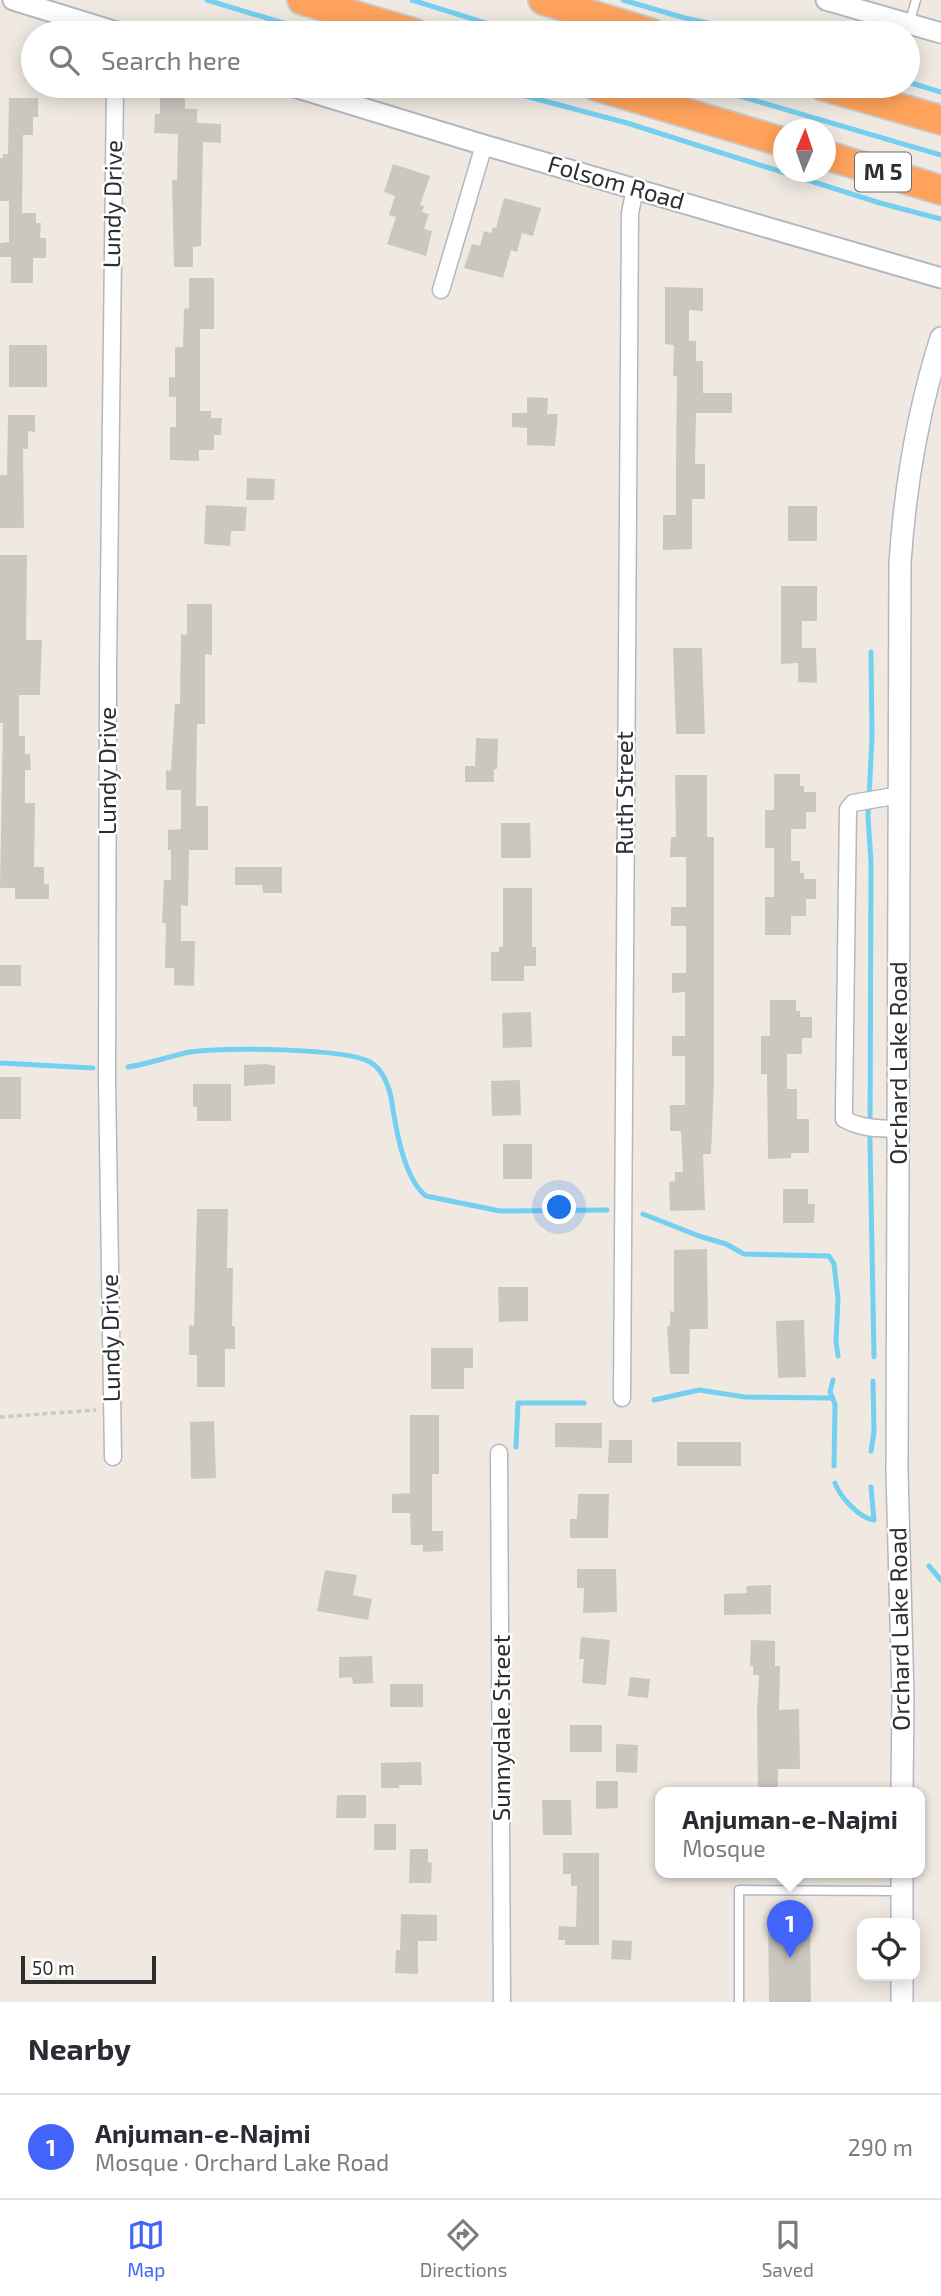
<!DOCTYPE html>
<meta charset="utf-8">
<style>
body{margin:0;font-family:"Exo 2",sans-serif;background:#f7f7f7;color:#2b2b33}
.controls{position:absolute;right:21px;bottom:21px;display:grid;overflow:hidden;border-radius:14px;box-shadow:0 4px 18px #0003}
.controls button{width:63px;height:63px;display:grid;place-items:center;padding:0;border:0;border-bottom:2px solid #e1e1e2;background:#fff;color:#2b2b33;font:35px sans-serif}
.compass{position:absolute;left:773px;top:119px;width:63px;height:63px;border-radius:50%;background:#fff;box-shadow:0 4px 18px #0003;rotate:2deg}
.scale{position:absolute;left:21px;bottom:18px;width:135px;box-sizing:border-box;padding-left:7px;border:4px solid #2e2e2e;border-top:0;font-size:19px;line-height:24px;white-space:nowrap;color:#2e2e2e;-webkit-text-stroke:5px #fff;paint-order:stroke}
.you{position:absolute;left:560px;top:1208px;width:24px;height:24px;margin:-18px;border:5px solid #fff;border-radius:50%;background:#1a73e8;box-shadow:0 0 0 10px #1a73e833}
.badge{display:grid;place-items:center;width:46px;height:46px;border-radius:50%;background:#4264fb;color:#fff;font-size:23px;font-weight:700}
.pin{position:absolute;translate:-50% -58px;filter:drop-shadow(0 2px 4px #0008)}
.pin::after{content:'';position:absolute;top:37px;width:24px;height:21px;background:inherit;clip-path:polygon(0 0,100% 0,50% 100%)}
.popup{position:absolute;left:655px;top:1787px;width:270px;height:91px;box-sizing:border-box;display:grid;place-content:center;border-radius:14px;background:#fff;filter:drop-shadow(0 2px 5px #0005);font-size:23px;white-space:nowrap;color:#7c7c81}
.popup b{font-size:26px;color:#2b2b33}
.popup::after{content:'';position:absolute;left:50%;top:100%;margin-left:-14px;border:14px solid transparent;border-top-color:#fff}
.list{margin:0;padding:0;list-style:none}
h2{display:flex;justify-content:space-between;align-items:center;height:91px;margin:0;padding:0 28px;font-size:30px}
h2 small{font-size:23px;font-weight:400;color:#7c7c81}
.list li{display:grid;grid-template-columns:46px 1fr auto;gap:21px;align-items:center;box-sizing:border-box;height:105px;padding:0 28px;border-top:2px solid #e1e1e2}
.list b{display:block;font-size:26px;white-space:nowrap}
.list p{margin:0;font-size:23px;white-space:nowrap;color:#7c7c81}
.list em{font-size:23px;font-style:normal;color:#7c7c81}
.icon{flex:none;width:38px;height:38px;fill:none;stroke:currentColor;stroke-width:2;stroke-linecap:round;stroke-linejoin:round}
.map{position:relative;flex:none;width:941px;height:2002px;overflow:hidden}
.search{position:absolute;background:#fff;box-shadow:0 4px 18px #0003;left:21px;right:21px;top:21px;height:77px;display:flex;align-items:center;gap:18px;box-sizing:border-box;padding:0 24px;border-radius:38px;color:#7c7c81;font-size:26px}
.sheet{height:196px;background:#fff}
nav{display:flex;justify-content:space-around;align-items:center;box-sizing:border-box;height:98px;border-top:2px solid #e1e1e2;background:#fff;font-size:19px;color:#7c7c81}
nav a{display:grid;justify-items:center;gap:4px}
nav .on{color:#4264fb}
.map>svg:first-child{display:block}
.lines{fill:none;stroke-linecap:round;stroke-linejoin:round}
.stream{stroke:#75cff0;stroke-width:5}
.building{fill:#cbc7bf}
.service-casing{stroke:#b4b7c1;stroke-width:11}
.minor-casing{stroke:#b4b7c1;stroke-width:19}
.tertiary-casing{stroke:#b4b7c1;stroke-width:23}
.secondary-casing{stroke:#b4b7c1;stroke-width:24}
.motorway-casing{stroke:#c9c9c9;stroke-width:32}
.path{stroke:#c9c9c9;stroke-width:3.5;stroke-dasharray:5 3.5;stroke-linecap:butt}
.service{stroke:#fff;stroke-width:8}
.minor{stroke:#fff;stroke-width:16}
.tertiary{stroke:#fff;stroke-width:19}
.secondary{stroke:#fff;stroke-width:21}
.motorway{stroke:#ffa35c;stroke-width:28}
.labels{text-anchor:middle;stroke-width:5;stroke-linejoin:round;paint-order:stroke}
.shield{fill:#fff;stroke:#6d6d6d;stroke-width:2}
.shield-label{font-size:23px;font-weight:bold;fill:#2e2e2e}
.street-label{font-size:24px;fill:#2e2e2e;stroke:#fff}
</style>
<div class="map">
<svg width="941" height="2002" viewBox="0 0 941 2002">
<rect width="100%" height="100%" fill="#efe9e1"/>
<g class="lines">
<path class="stream" d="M 207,0 L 316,33
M 412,0 L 518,33
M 623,0 L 685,18 L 725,27 L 737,33
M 908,82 L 941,92
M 488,86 L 627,123 L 880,203 L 941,219
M 705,86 L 941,155
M 871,652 L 872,737 L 868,817 L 871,862 L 870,1143 L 874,1357
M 0,1063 L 93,1068
M 128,1067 C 149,1064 169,1056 190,1052 C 220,1047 345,1048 370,1062 C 382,1069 388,1084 391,1097 C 395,1124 403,1178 426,1196 L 500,1211 L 607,1210
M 643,1214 L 699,1236 L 726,1244 L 744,1254 L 829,1256 L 834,1264 L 838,1299 L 836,1342 L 838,1356
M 833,1380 L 830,1392 L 835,1404 L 834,1466
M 654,1400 L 699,1390 L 745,1397 L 831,1398
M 516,1447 L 518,1403 L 584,1403
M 871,1451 L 874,1432 L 873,1381
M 835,1483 C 840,1497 859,1518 874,1520 L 871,1487
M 929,1566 L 941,1580"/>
</g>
<path class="building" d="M 160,94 L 185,94 L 185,109 L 197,109 L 197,123 L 221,124 L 221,143 L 203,142 L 201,246 L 193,247 L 193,267 L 174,267 L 172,180 L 177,180 L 178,134 L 154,133 L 155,114 L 160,114 Z
M 9,98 L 38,98 L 38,117 L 33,117 L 33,135 L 23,135 L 22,213 L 36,213 L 36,223 L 41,223 L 40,238 L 46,238 L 46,258 L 33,258 L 33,283 L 11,283 L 11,257 L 0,257 L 0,243 L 9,242 L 9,201 L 0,201 L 0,158 L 3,158 L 3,154 L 8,154 Z
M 393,164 L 430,176 L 420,205 L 424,206 L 422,212 L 429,214 L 424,229 L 432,231 L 426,256 L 387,244 L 396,217 L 389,215 L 395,196 L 384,192 Z
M 504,198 L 541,208 L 533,236 L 522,233 L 517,252 L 511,250 L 503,278 L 464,268 L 472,244 L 480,246 L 484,231 L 491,233 L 493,227 L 496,228 Z
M 189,278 L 214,278 L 214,329 L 200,329 L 200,411 L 211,411 L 211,418 L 222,418 L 221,435 L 214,435 L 214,450 L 199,450 L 199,461 L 170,460 L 170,427 L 176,427 L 176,397 L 169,397 L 169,377 L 175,378 L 175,347 L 183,347 L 184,309 L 189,308 Z
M 665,287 L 703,288 L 703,311 L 689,310 L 689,341 L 696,341 L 696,361 L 703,361 L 703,393 L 732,393 L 732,413 L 696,413 L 695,464 L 705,464 L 705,499 L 692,499 L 692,549 L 663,550 L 663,515 L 676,515 L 676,464 L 677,376 L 673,376 L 674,345 L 665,344 Z
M 9,345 L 47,345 L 47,387 L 9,387 Z
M 527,397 L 548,398 L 547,414 L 558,414 L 555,446 L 527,445 L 527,428 L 512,427 L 512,413 L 527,413 Z
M 8,415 L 35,415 L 35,432 L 28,431 L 28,449 L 23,449 L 24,528 L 0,528 L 0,475 L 7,475 Z
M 247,478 L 275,479 L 274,500 L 246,500 Z
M 206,505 L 247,507 L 245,531 L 231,531 L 230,546 L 204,544 Z
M 788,506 L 817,506 L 817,541 L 788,541 Z
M 0,555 L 27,555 L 26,640 L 42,640 L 40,695 L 19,695 L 19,736 L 25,736 L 25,754 L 30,754 L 31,770 L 25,770 L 25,803 L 35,803 L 34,867 L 44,867 L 44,884 L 49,884 L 49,899 L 15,899 L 15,888 L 0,888 L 3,723 L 0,723 Z
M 781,586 L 817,586 L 817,621 L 802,621 L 802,648 L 816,648 L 817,683 L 798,682 L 798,663 L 781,664 Z
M 187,604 L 212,604 L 212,655 L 205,654 L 205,724 L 197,724 L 196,806 L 208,806 L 208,850 L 189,850 L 188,906 L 181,905 L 181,941 L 195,941 L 194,986 L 174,985 L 174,968 L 165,968 L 166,923 L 162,923 L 164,880 L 171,880 L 171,850 L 168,850 L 168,830 L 181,829 L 181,790 L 166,790 L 166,770 L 171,771 L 175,704 L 180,704 L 181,634 L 187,635 Z
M 673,648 L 702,648 L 705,734 L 676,734 Z
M 476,738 L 498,739 L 497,769 L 494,769 L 494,782 L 465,782 L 465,766 L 475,766 Z
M 774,774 L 800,774 L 800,786 L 804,786 L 804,792 L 816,792 L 816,812 L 806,812 L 806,829 L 791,829 L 791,861 L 800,861 L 800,873 L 804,873 L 804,879 L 816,879 L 816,899 L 806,899 L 806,916 L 791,916 L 791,935 L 765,935 L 765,897 L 774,897 L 774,848 L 765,848 L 765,810 L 774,810 Z
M 675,775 L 707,775 L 707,837 L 714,837 L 714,1082 L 711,1154 L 703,1154 L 705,1210 L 670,1211 L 669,1182 L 675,1181 L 675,1172 L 683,1172 L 681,1131 L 670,1131 L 670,1105 L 685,1105 L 685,1056 L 672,1056 L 672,1036 L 685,1036 L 685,992 L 672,993 L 672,973 L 686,973 L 686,926 L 671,926 L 671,907 L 686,907 L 686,857 L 670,857 L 671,837 L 676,837 Z
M 501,823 L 530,823 L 531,858 L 501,858 Z
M 235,867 L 282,867 L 282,893 L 263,893 L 262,885 L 235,885 Z
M 503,888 L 532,888 L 532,947 L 536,947 L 536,966 L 524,966 L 524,981 L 491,981 L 491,952 L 499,952 L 499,947 L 503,947 Z
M 0,965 L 21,965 L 21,986 L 0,986 Z
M 770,1000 L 796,1000 L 796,1011 L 800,1011 L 800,1017 L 812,1017 L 812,1038 L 802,1038 L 802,1054 L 787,1054 L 787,1089 L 797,1089 L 797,1119 L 809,1119 L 809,1153 L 791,1153 L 791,1158 L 768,1159 L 767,1074 L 761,1074 L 761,1036 L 770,1036 Z
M 531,1012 L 532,1047 L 503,1048 L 502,1013 Z
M 265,1064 L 275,1066 L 275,1084 L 244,1086 L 244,1065 Z
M 0,1077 L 21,1077 L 21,1119 L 0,1119 Z
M 520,1080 L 521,1115 L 492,1116 L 491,1081 Z
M 193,1084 L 231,1084 L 231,1121 L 197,1121 L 197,1107 L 193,1107 Z
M 503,1144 L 532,1144 L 532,1179 L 503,1179 Z
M 783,1189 L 808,1189 L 808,1204 L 815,1204 L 814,1223 L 783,1223 Z
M 197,1209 L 228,1209 L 227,1268 L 233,1268 L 232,1326 L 235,1326 L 235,1349 L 225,1349 L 225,1387 L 197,1387 L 197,1355 L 189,1355 L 189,1325 L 194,1326 Z
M 707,1249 L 708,1329 L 690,1329 L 689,1374 L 670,1374 L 667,1326 L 670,1326 L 670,1311 L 674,1312 L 674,1250 Z
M 498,1287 L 528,1287 L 528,1321 L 499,1322 Z
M 804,1320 L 806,1377 L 778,1378 L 776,1321 Z
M 431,1348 L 473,1348 L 473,1368 L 464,1368 L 464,1389 L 431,1389 Z
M 410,1415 L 439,1415 L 439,1474 L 432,1474 L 432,1531 L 443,1531 L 443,1551 L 423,1552 L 423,1545 L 411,1545 L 410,1513 L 392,1513 L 392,1494 L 410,1493 Z
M 214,1421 L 216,1478 L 191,1479 L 190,1422 Z
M 555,1423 L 602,1423 L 602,1448 L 555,1447 Z
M 609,1440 L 632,1440 L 632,1463 L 608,1463 Z
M 677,1442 L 741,1442 L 741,1466 L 677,1466 Z
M 578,1494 L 609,1494 L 608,1538 L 570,1538 L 570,1519 L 577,1519 Z
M 577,1569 L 616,1569 L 617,1612 L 583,1613 L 584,1588 L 577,1588 Z
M 325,1570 L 357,1575 L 353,1595 L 372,1599 L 368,1620 L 317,1611 Z
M 771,1585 L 771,1614 L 724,1615 L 724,1594 L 747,1593 L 746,1586 Z
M 581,1637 L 610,1640 L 606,1685 L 582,1683 L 584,1659 L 579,1659 Z
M 751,1640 L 775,1641 L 775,1666 L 780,1666 L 779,1710 L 799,1709 L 800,1769 L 778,1769 L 778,1792 L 758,1792 L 757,1710 L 759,1675 L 753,1675 L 753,1666 L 750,1666 Z
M 372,1656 L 373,1683 L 353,1684 L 352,1677 L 339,1678 L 339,1657 Z
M 630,1677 L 650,1679 L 648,1698 L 628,1696 Z
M 390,1684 L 423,1684 L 423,1707 L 390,1707 Z
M 570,1725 L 602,1725 L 602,1752 L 570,1752 Z
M 616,1744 L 638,1745 L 637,1773 L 616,1772 Z
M 421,1762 L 422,1785 L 399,1785 L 399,1788 L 381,1788 L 381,1763 Z
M 596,1781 L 618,1781 L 618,1808 L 596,1809 Z
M 337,1795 L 366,1795 L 366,1818 L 336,1818 Z
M 542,1800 L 571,1800 L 572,1835 L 543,1835 Z
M 374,1824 L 396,1824 L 396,1850 L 374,1850 Z
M 410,1849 L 428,1849 L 428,1862 L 432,1863 L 431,1883 L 409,1883 Z
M 563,1853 L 599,1853 L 599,1945 L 565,1945 L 565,1940 L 558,1940 L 559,1926 L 576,1927 L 577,1886 L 571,1886 L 571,1874 L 563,1874 Z
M 401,1914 L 437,1915 L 437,1941 L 418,1941 L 418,1974 L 395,1973 L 396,1950 L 400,1950 Z
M 768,1920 L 810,1920 L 811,2002 L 769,2002 Z
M 612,1940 L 632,1941 L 631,1960 L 611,1959 Z"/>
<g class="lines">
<defs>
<path id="service" d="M 909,24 L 916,0
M 739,2002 L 739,1890 L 901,1891"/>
<path id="minor" d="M 441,290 L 484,145
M 898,1129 C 879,1128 862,1129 844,1119 L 844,1107 L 848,809 L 853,803 L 900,795
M 622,1398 L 630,213 L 635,189
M 499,1453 L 502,2002
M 113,1457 L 107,1080 L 108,669 L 115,86"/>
<path id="tertiary" d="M 13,0 L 120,33
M 826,0 L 941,33
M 291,86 L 484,145 L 941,278"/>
<path id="secondary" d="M 902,1792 L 903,1697 L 897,1471 L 900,563 C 905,486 918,411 941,338
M 902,1923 L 902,1872
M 902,2002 L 902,1976"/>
<path id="motorway" d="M 302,0 L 414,33
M 543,0 L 651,33
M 596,86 L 783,142
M 823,86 L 941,120
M 825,155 L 941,190"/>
</defs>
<use href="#service" class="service-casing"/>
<use href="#minor" class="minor-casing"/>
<use href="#tertiary" class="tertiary-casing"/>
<use href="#secondary" class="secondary-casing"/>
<use href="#motorway" class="motorway-casing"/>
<path class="path" d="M 0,1417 L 96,1410"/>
<use href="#service" class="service"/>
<use href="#minor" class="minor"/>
<use href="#tertiary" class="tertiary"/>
<use href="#secondary" class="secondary"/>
<use href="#motorway" class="motorway"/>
</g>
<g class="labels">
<rect class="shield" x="855" y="152.5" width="56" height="39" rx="5"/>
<g class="shield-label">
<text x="883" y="180">M 5</text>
</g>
<g class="street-label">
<text transform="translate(616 183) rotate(16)" y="8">Folsom Road</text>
<text transform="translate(113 204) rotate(-89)" y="8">Lundy Drive</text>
<text transform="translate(108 771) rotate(-90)" y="8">Lundy Drive</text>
<text transform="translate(625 793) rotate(-90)" y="8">Ruth Street</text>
<text transform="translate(899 1063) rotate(-90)" y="8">Orchard Lake Road</text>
<text transform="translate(111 1338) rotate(-91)" y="8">Lundy Drive</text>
<text transform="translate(900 1629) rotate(-91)" y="8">Orchard Lake Road</text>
<text transform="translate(502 1728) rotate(-90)" y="8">Sunnydale Street</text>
</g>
</g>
</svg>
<div class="controls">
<button><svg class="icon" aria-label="locate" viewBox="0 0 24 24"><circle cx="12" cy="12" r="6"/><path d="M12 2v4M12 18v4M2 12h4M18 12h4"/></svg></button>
</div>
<svg class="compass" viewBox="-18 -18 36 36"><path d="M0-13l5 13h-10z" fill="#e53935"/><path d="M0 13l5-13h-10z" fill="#7c7c81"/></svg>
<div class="scale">50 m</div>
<div class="you"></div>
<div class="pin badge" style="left:790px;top:1958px">1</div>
<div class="popup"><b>Anjuman-e-Najmi</b>Mosque</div>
<div class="search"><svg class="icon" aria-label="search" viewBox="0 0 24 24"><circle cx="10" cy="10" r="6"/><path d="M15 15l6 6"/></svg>Search here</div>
</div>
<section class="sheet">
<h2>Nearby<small></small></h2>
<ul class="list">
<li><span class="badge">1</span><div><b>Anjuman-e-Najmi</b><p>Mosque · Orchard Lake Road</p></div><em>290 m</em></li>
</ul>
</section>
<nav>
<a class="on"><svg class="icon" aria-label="map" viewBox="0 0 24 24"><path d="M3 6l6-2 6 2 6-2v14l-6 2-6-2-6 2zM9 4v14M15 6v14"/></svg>Map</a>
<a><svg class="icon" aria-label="directions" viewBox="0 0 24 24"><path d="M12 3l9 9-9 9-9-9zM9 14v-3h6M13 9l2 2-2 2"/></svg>Directions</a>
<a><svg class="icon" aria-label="saved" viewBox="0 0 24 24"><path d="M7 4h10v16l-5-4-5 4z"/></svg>Saved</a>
</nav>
